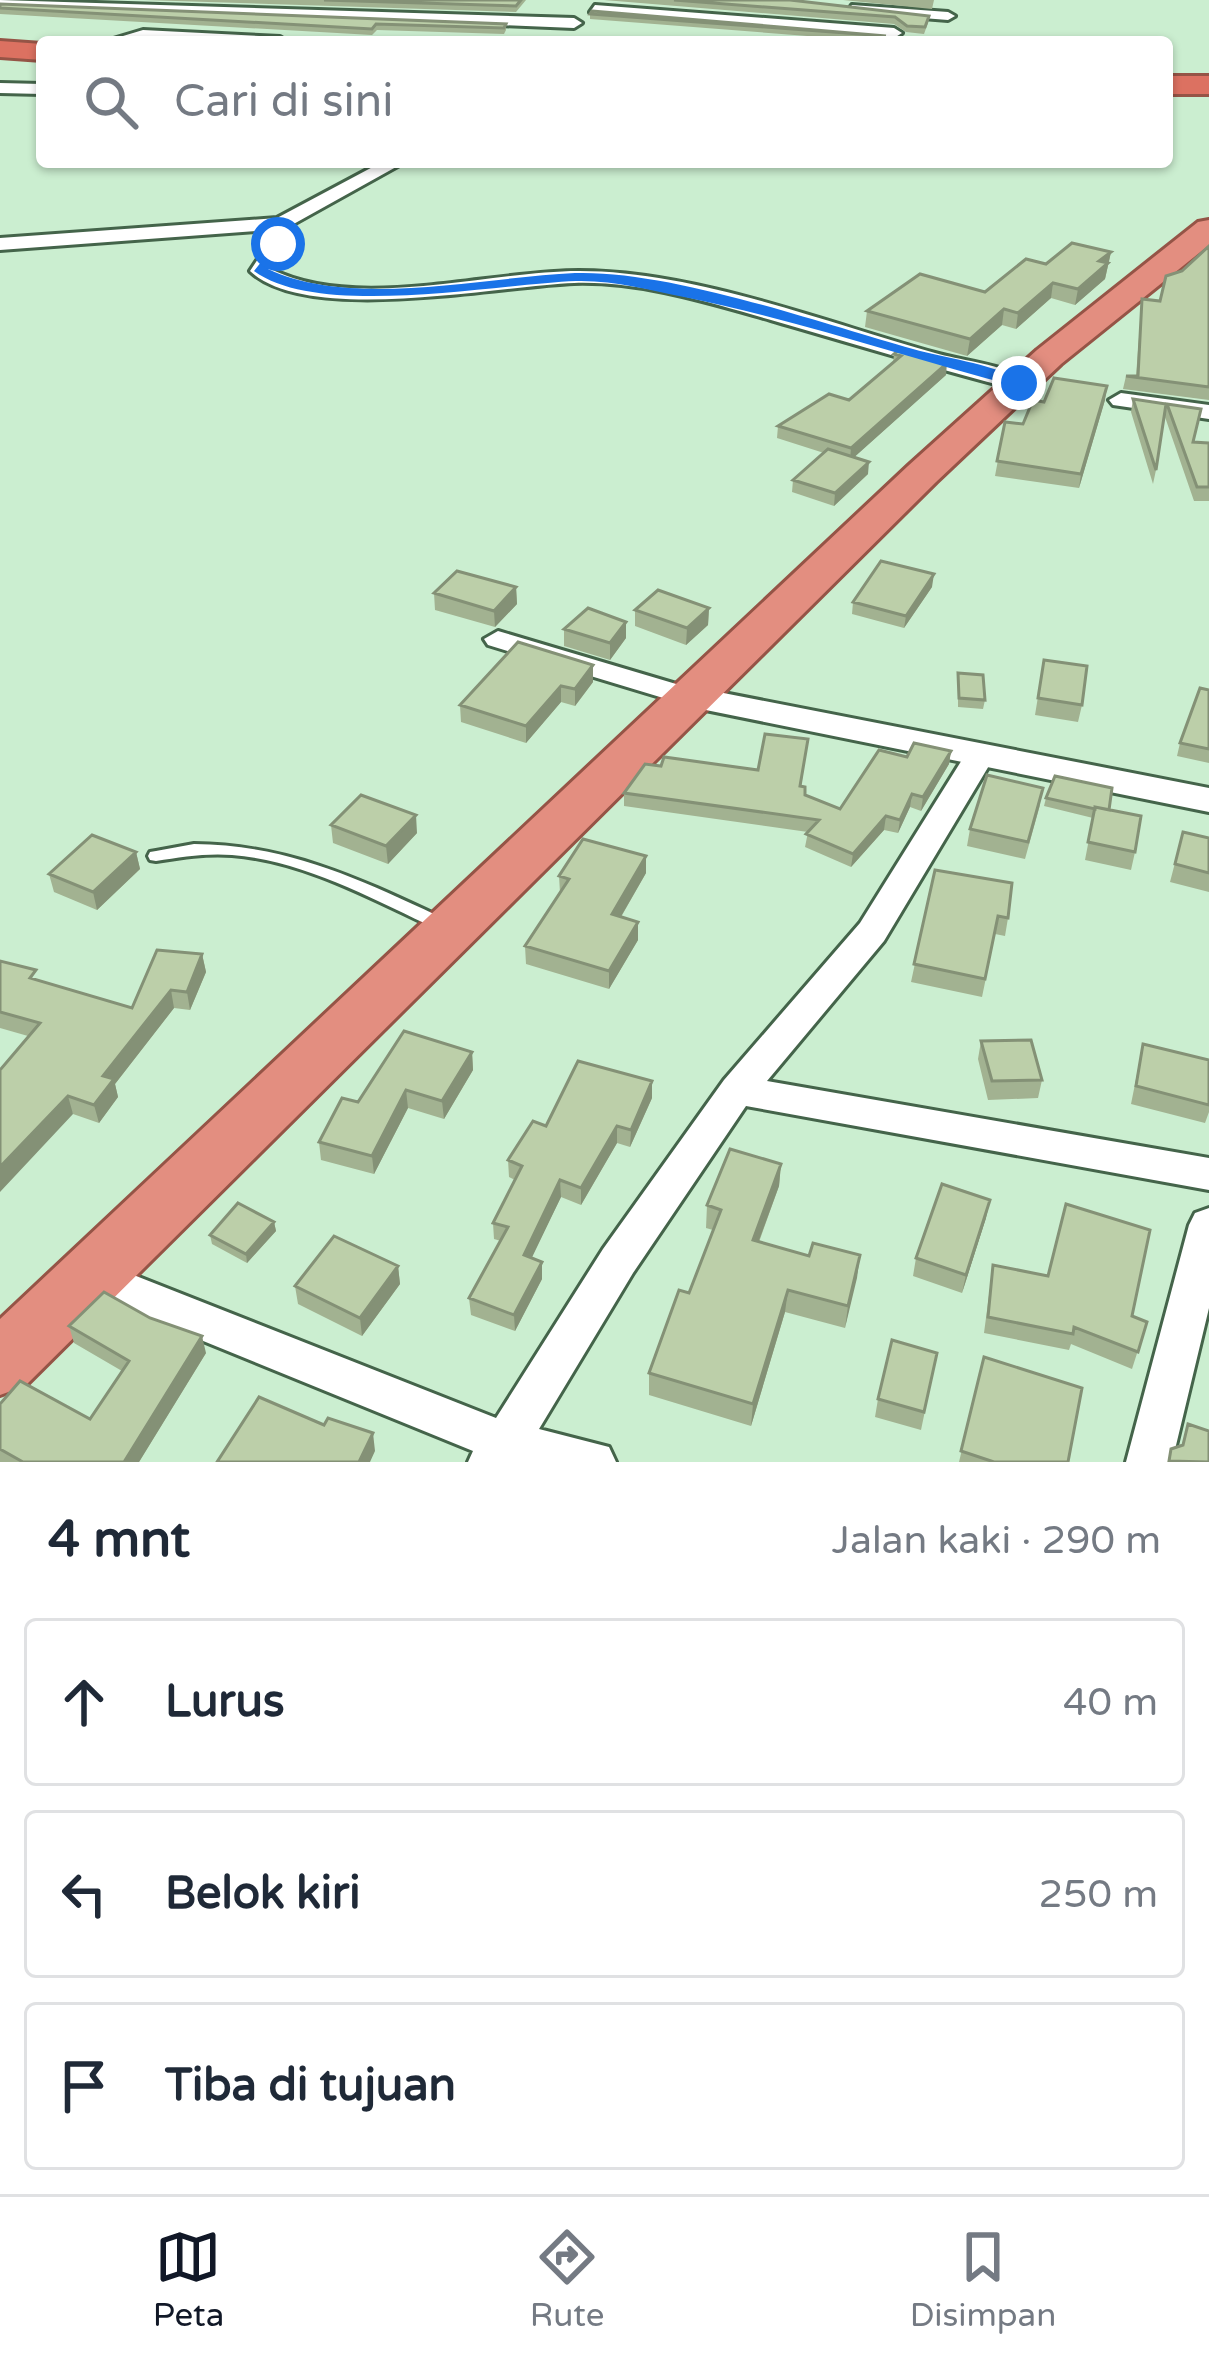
<!DOCTYPE html>
<html lang="id">
<meta charset="utf-8">
<style>
body{margin:0;font-family:"Varela Round",sans-serif;background:#f6f6f7;color:#1f2937}
.stop{position:absolute;width:36px;height:36px;margin:-27px;border:9px solid #1a73e8;border-radius:50%;background:#fff}
.stop.end{background:#1a73e8;border-color:#fff;box-shadow:0 3px 12px #0008}
.list{margin:0;padding:0;list-style:none}
h2{display:flex;justify-content:space-between;align-items:center;height:156px;margin:0;padding:0 48px;font-size:51px}
h2 small{font-size:39px;font-weight:400;color:#747a83}
.list li{display:grid;grid-template-columns:78px 1fr auto;gap:36px;align-items:center;box-sizing:border-box;height:168px;margin:0 24px 24px;padding:0 24px;border:3px solid #e0e1e3;border-radius:12px}
.list b{display:block;font-size:45px;white-space:nowrap}
.list em{font-size:39px;font-style:normal;color:#747a83}
.icon{flex:none;width:66px;height:66px;fill:none;stroke:currentColor;stroke-width:2;stroke-linecap:round;stroke-linejoin:round}
.map{position:relative;flex:none;width:1209px;height:1462px;overflow:hidden}
.search{position:absolute;background:#fff;box-shadow:0 3px 9px #0004;left:36px;right:36px;top:36px;height:132px;display:flex;align-items:center;gap:30px;box-sizing:border-box;padding:0 42px;border-radius:12px;color:#747a83;font-size:45px}
.sheet{height:732px;background:#fff}
nav{display:flex;justify-content:space-around;align-items:center;box-sizing:border-box;height:168px;border-top:3px solid #e0e1e3;background:#fff;font-size:33px;color:#747a83}
nav a{display:grid;justify-items:center;gap:6px}
nav .on{color:#111827}
.map>svg:first-child{display:block}
.lines{fill:none;stroke-linecap:round;stroke-linejoin:round}
.service-casing{stroke:#44644a;stroke-width:6}
.minor-casing{stroke:#44644a;stroke-width:6}
.tertiary-casing{stroke:#44644a;stroke-width:6}
.trunk-casing{stroke:#955446;stroke-width:6}
.motorway-casing{stroke:#955446;stroke-width:6}
.service{fill:#fff;fill-rule:evenodd}
.minor{fill:#fff;fill-rule:evenodd}
.tertiary{fill:#fff;fill-rule:evenodd}
.trunk{fill:#e38e80;fill-rule:evenodd}
.motorway{fill:#dc7161;fill-rule:evenodd}
.wall{fill:#a2b291}
.shaded-wall{fill:#849176}
.building{fill:#bccfa9;stroke:#849176;stroke-width:3}
.route{fill:#1a73e8}
</style>
<div class="map">
<svg width="1209" height="1462" viewBox="0 0 1209 1462">
<rect width="100%" height="100%" fill="#cbeed0"/>
<g class="lines">
<defs>
<path id="service" d="M 194,844 C 291,845 363,881 449,921 L 452,925 L 449,929 L 437,929 C 372,899 305,861 232,855 C 206,853 181,857 156,861 L 150,860 L 148,856 L 150,852 L 156,851 Z"/>
<path id="minor" d="M 0,0 L 574,18 L 582,23 L 574,28 L 0,5 Z
M 595,5 L 894,28 L 902,33 L 894,38 L 590,12 Z
M 852,5 L 948,12 L 955,16 L 948,20 L 847,12 Z
M 143,30 L 280,37 L 288,42 L 103,42 Z
M 0,83 L 42,84 L 42,94 L 0,93 Z
M 382,162 L 405,162 L 290,226 L 288,244 L 271,269 C 355,312 488,271 579,271 C 695,271 824,322 935,353 C 963,361 1010,365 1030,383 L 1019,390 C 936,369 854,344 771,320 C 707,302 641,281 574,283 C 497,286 307,325 250,271 L 268,244 L 270,230 L 0,250 L 0,238 L 277,218 Z
M 1121,393 L 1209,405 L 1209,419 L 1113,405 L 1109,400 Z
M 498,631 L 703,692 L 708,698 L 693,707 L 488,645 L 484,639 Z
M 981,744 L 996,754 L 884,941 L 767,1081 L 1209,1158 L 1209,1190 L 746,1106 L 633,1273 L 539,1429 L 609,1447 L 616,1462 L 468,1462 L 473,1451 L 78,1290 L 72,1277 L 78,1264 L 93,1259 L 496,1418 L 603,1249 L 724,1080 L 860,923 L 970,747 Z
M 1209,1208 L 1209,1308 L 1172,1462 L 1126,1462 L 1189,1225 L 1195,1213 Z"/>
<path id="tertiary" d="M 693,687 L 1209,788 L 1209,812 L 681,705 L 675,698 L 681,691 Z"/>
<path id="trunk" d="M 1209,220 L 1209,245 L 1061,364 L 936,482 L 25,1386 L 0,1395 L 0,1319 L 908,466 L 1037,350 L 1198,222 Z"/>
<path id="motorway" d="M 0,41 L 42,44 L 42,60 L 0,57 Z
M 1167,76 L 1209,76 L 1209,94 L 1167,94 Z"/>
</defs>
<use href="#service" class="service-casing"/>
<use href="#minor" class="minor-casing"/>
<use href="#tertiary" class="tertiary-casing"/>
<use href="#trunk" class="trunk-casing"/>
<use href="#motorway" class="motorway-casing"/>
<use href="#service" class="service"/>
<use href="#minor" class="minor"/>
<use href="#tertiary" class="tertiary"/>
<use href="#trunk" class="trunk"/>
<use href="#motorway" class="motorway"/>
</g>
<path class="wall" d="M 144,0 L 526,0 L 516,12 Z
M 604,0 L 790,0 L 928,23 L 924,34 L 906,32 L 894,24 Z
M 843,0 L 934,0 L 932,9 Z
M 0,4 L 506,24 L 506,30 L 504,34 L 377,30 L 372,35 L 0,14 Z
M 590,14 L 886,36 L 885,42 L 590,19 Z
M 1209,246 L 1209,400 L 1123,389 L 1126,376 L 1136,376 L 1142,299 L 1160,301 L 1182,271 Z
M 1111,252 L 1105,279 L 1075,305 L 1051,298 L 1016,329 L 1002,325 L 967,356 L 865,327 L 867,311 L 985,292 L 1046,264 Z
M 894,354 L 946,375 L 854,457 L 868,474 L 834,506 L 792,492 L 793,480 L 824,453 L 777,438 L 778,426 L 849,400 L 893,363 Z
M 1133,399 L 1156,470 L 1153,484 L 1131,412 Z
M 1105,400 L 1079,488 L 995,476 L 1005,422 L 1023,424 L 1044,402 Z
M 1167,404 L 1193,442 L 1209,443 L 1209,501 L 1194,501 L 1165,417 Z
M 516,587 L 517,604 L 495,627 L 435,610 L 434,593 Z
M 932,587 L 904,628 L 852,614 L 853,602 Z
M 709,608 L 708,625 L 686,645 L 635,626 L 635,610 Z
M 626,622 L 626,638 L 610,660 L 564,646 L 564,629 Z
M 1044,660 L 1082,705 L 1078,722 L 1035,715 Z
M 593,665 L 593,682 L 575,706 L 561,702 L 526,743 L 461,722 L 460,705 Z
M 958,673 L 985,700 L 983,709 L 958,707 Z
M 1209,690 L 1209,763 L 1177,756 L 1180,743 Z
M 808,739 L 801,787 L 805,795 L 840,809 L 907,757 L 951,751 L 949,764 L 921,811 L 910,807 L 898,833 L 884,830 L 851,867 L 805,847 L 808,832 L 624,806 L 624,793 L 661,766 L 758,770 Z
M 1046,798 L 1109,810 L 1135,852 L 1131,870 L 1085,860 L 1093,818 L 1044,806 Z
M 1040,805 L 1025,859 L 967,846 L 970,829 Z
M 331,825 L 417,833 L 388,864 L 333,843 Z
M 1183,832 L 1209,838 L 1209,892 L 1170,882 Z
M 136,852 L 140,869 L 97,910 L 54,892 L 49,874 Z
M 646,856 L 646,873 L 621,917 L 638,940 L 609,989 L 526,964 L 525,946 L 560,893 L 559,876 Z
M 935,870 L 1008,918 L 1005,936 L 995,934 L 982,997 L 911,982 Z
M 202,954 L 206,972 L 190,1010 L 174,1008 L 115,1084 L 118,1097 L 99,1123 L 73,1114 L 28,1036 L 0,1028 L 0,961 L 39,981 L 132,1008 Z
M 981,1041 L 1042,1080 L 1038,1098 L 988,1100 L 978,1059 Z
M 1143,1044 L 1209,1060 L 1209,1112 L 1205,1123 L 1131,1104 Z
M 472,1052 L 473,1070 L 444,1119 L 408,1108 L 374,1174 L 321,1160 L 319,1142 L 358,1102 Z
M 652,1098 L 630,1147 L 617,1143 L 581,1205 L 561,1197 L 531,1258 L 542,1279 L 515,1331 L 471,1315 L 469,1298 L 501,1241 L 494,1239 L 493,1223 L 515,1180 L 509,1177 L 508,1160 L 546,1126 Z
M 781,1164 L 779,1186 L 759,1242 L 809,1256 L 860,1255 L 845,1328 L 785,1312 L 751,1426 L 649,1395 L 649,1373 L 689,1293 L 713,1230 L 706,1228 L 707,1205 Z
M 986,1218 L 962,1293 L 913,1276 L 916,1258 Z
M 274,1222 L 276,1231 L 247,1263 L 212,1244 L 210,1235 Z
M 993,1265 L 1048,1276 L 1147,1322 L 1132,1369 L 1071,1344 L 1069,1350 L 984,1333 Z
M 398,1266 L 400,1284 L 362,1336 L 298,1304 L 295,1286 Z
M 69,1326 L 206,1353 L 139,1462 L 0,1462 L 0,1404 L 90,1419 L 122,1371 L 74,1343 Z
M 937,1353 L 921,1430 L 875,1417 L 878,1399 Z
M 984,1357 L 1068,1462 L 959,1462 Z"/>
<path class="shaded-wall" d="M 1111,252 L 1105,279 L 1075,305 L 1078,289 L 1099,261 Z
M 1053,283 L 1051,298 L 1016,329 L 1018,313 Z
M 1004,309 L 1002,325 L 967,356 L 970,339 Z
M 947,363 L 946,375 L 850,461 L 851,448 Z
M 1107,386 L 1105,400 L 1079,488 L 1081,474 Z
M 869,462 L 868,474 L 834,506 L 835,493 Z
M 934,574 L 932,587 L 904,628 L 906,616 Z
M 516,587 L 517,604 L 495,627 L 494,611 Z
M 709,608 L 708,625 L 686,645 L 687,628 Z
M 626,622 L 626,638 L 610,660 L 610,643 Z
M 593,665 L 593,682 L 575,706 L 575,689 Z
M 561,686 L 561,702 L 526,743 L 526,726 Z
M 951,751 L 949,764 L 921,811 L 923,797 Z
M 912,794 L 910,807 L 898,833 L 900,820 Z
M 416,815 L 417,833 L 388,864 L 386,846 Z
M 886,816 L 884,830 L 851,867 L 853,854 Z
M 136,852 L 140,869 L 97,910 L 93,892 Z
M 646,856 L 646,873 L 612,932 L 612,914 Z
M 638,922 L 638,940 L 609,989 L 609,971 Z
M 202,954 L 206,972 L 190,1010 L 187,992 Z
M 171,990 L 174,1008 L 115,1084 L 118,1097 L 99,1123 L 94,1105 L 103,1076 Z
M 472,1052 L 473,1070 L 444,1119 L 442,1101 Z
M 652,1081 L 652,1098 L 630,1147 L 631,1130 Z
M 406,1090 L 408,1108 L 374,1174 L 372,1156 Z
M 68,1096 L 73,1114 L 0,1192 L 0,1167 Z
M 617,1126 L 617,1143 L 581,1205 L 581,1188 Z
M 781,1164 L 779,1186 L 751,1262 L 753,1240 Z
M 560,1180 L 561,1197 L 525,1272 L 524,1255 Z
M 990,1200 L 986,1218 L 962,1293 L 966,1275 Z
M 274,1222 L 276,1231 L 247,1263 L 246,1254 Z
M 860,1255 L 857,1278 L 845,1328 L 848,1306 Z
M 542,1262 L 542,1279 L 515,1331 L 514,1315 Z
M 398,1266 L 400,1284 L 362,1336 L 360,1318 Z
M 788,1290 L 785,1312 L 751,1426 L 753,1404 Z
M 202,1336 L 206,1353 L 139,1462 L 124,1462 Z
M 373,1433 L 375,1451 L 370,1462 L 359,1462 Z"/>
<path class="building" d="M 324,0 L 521,0 L 516,6 Z
M 674,0 L 790,0 L 929,16 L 925,27 L 907,26 L 895,17 Z
M 0,4 L 506,24 L 504,28 L 376,24 L 372,29 L 0,8 Z
M 592,11 L 886,36 L 590,14 Z
M 1072,243 L 1111,252 L 1099,261 L 1108,263 L 1078,289 L 1053,283 L 1018,313 L 1004,309 L 970,339 L 867,311 L 920,274 L 985,292 L 1026,259 L 1046,264 Z
M 1209,246 L 1209,387 L 1126,376 L 1138,376 L 1142,299 L 1160,301 L 1166,276 L 1182,271 Z
M 899,350 L 947,363 L 851,448 L 778,426 L 829,394 L 849,400 L 901,356 L 894,354 Z
M 1054,378 L 1107,386 L 1081,474 L 997,461 L 1005,422 L 1023,424 L 1033,400 L 1044,402 Z
M 1133,399 L 1166,404 L 1156,470 Z
M 1167,404 L 1201,409 L 1193,442 L 1209,443 L 1209,487 L 1197,487 Z
M 828,449 L 869,462 L 835,493 L 793,480 Z
M 881,561 L 934,574 L 906,616 L 853,602 Z
M 457,571 L 516,587 L 494,611 L 434,593 Z
M 658,590 L 709,608 L 687,628 L 635,610 Z
M 588,608 L 626,622 L 610,643 L 564,629 Z
M 518,642 L 593,665 L 575,689 L 561,686 L 526,726 L 460,705 Z
M 1044,660 L 1087,666 L 1082,705 L 1038,698 Z
M 958,673 L 983,675 L 985,700 L 959,698 Z
M 1200,688 L 1209,690 L 1209,749 L 1180,743 Z
M 765,734 L 808,739 L 800,786 L 805,787 L 805,795 L 840,809 L 879,750 L 907,757 L 914,743 L 951,751 L 923,797 L 912,794 L 900,820 L 886,816 L 853,854 L 806,834 L 819,820 L 624,793 L 645,764 L 661,766 L 664,757 L 758,770 Z
M 987,775 L 1043,788 L 1028,842 L 970,829 Z
M 1055,776 L 1112,788 L 1109,810 L 1095,807 L 1095,809 L 1046,798 Z
M 361,795 L 416,815 L 386,846 L 331,825 Z
M 1095,807 L 1141,816 L 1135,852 L 1088,842 Z
M 1183,832 L 1209,838 L 1209,873 L 1175,864 Z
M 92,835 L 136,852 L 93,892 L 49,874 Z
M 583,839 L 646,856 L 612,914 L 638,922 L 609,971 L 525,946 L 569,879 L 559,876 Z
M 935,870 L 1012,883 L 1008,918 L 998,916 L 985,979 L 914,964 Z
M 157,950 L 202,954 L 187,992 L 171,990 L 103,1076 L 114,1079 L 94,1105 L 68,1096 L 0,1167 L 0,1070 L 40,1023 L 0,1012 L 0,961 L 36,970 L 30,978 L 132,1008 Z
M 404,1031 L 472,1052 L 442,1101 L 406,1090 L 372,1156 L 319,1142 L 342,1098 L 358,1102 Z
M 1031,1040 L 1042,1080 L 992,1081 L 981,1041 Z
M 1143,1044 L 1209,1060 L 1209,1105 L 1136,1086 Z
M 578,1061 L 652,1081 L 631,1130 L 617,1126 L 581,1188 L 560,1180 L 524,1255 L 542,1262 L 514,1315 L 469,1298 L 508,1227 L 493,1223 L 522,1166 L 508,1160 L 533,1121 L 546,1126 Z
M 730,1149 L 781,1164 L 753,1240 L 809,1256 L 813,1243 L 860,1255 L 848,1306 L 788,1290 L 753,1404 L 649,1373 L 679,1290 L 689,1293 L 721,1210 L 707,1205 Z
M 942,1184 L 990,1200 L 966,1275 L 916,1258 Z
M 238,1203 L 274,1222 L 246,1254 L 210,1235 Z
M 1066,1204 L 1150,1230 L 1132,1316 L 1147,1322 L 1138,1352 L 1074,1327 L 1073,1334 L 988,1317 L 993,1265 L 1048,1276 Z
M 334,1236 L 398,1266 L 360,1318 L 295,1286 Z
M 104,1292 L 150,1318 L 202,1336 L 124,1462 L 23,1462 L 0,1449 L 0,1404 L 20,1381 L 90,1419 L 129,1361 L 69,1326 Z
M 892,1340 L 937,1353 L 924,1412 L 878,1399 Z
M 984,1357 L 1082,1388 L 1068,1462 L 994,1462 L 961,1451 Z
M 259,1397 L 324,1425 L 328,1418 L 373,1433 L 359,1462 L 217,1462 Z
M 1188,1424 L 1209,1431 L 1209,1462 L 1169,1461 L 1171,1449 L 1183,1445 Z"/>
<path class="route" d="M 278,241 L 285,244 L 268,269 C 352,309 484,277 575,273 C 671,270 819,323 913,349 C 948,359 996,364 1026,383 L 1019,387 C 908,358 797,320 684,297 C 649,290 613,280 576,281 C 496,284 319,319 254,271 Z"/>
</svg>
<div class="stop" style="left:278px;top:244px"></div>
<div class="stop end" style="left:1019px;top:383px"></div>
<div class="search"><svg class="icon" aria-label="search" viewBox="0 0 24 24"><circle cx="10" cy="10" r="6"/><path d="M15 15l6 6"/></svg>Cari di sini</div>
</div>
<section class="sheet">
<h2>4 mnt<small>Jalan kaki · 290 m</small></h2>
<ul class="list">
<li><svg class="icon" aria-label="ahead" viewBox="0 0 24 24"><path d="M12 20V5M6 11l6-6 6 6"/></svg><div><b>Lurus</b></div><em>40 m</em></li>
<li><svg class="icon" aria-label="left" viewBox="0 0 24 24"><path d="M17 20v-9H6M10 6l-5 5 5 5"/></svg><div><b>Belok kiri</b></div><em>250 m</em></li>
<li><svg class="icon" aria-label="arrive" viewBox="0 0 24 24"><path d="M6 21V4h12l-3 4 3 4H6"/></svg><div><b>Tiba di tujuan</b></div></li>
</ul>
</section>
<nav>
<a class="on"><svg class="icon" aria-label="map" viewBox="0 0 24 24"><path d="M3 6l6-2 6 2 6-2v14l-6 2-6-2-6 2zM9 4v14M15 6v14"/></svg>Peta</a>
<a><svg class="icon" aria-label="directions" viewBox="0 0 24 24"><path d="M12 3l9 9-9 9-9-9zM9 14v-3h6M13 9l2 2-2 2"/></svg>Rute</a>
<a><svg class="icon" aria-label="saved" viewBox="0 0 24 24"><path d="M7 4h10v16l-5-4-5 4z"/></svg>Disimpan</a>
</nav>
